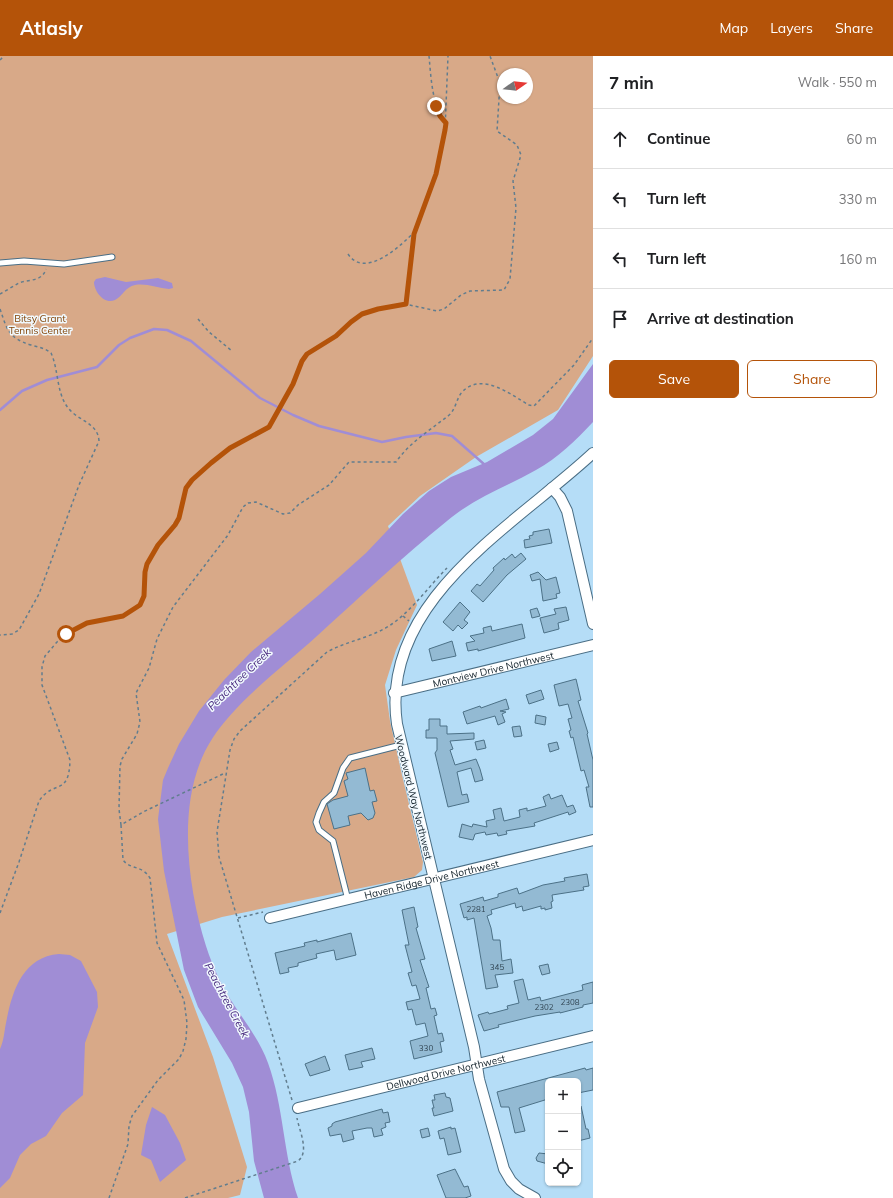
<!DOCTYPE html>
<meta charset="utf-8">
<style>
body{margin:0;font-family:Mulish,sans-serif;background:#f6f6f6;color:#202124}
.controls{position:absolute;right:12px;bottom:12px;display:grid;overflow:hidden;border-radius:6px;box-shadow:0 1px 3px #0004}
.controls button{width:36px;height:36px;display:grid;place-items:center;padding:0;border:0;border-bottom:1px solid #e0e0e0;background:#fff;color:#202124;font:20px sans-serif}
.compass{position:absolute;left:497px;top:12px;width:36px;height:36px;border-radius:50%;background:#fff;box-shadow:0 1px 3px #0004;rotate:76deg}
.stop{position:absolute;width:12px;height:12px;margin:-9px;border:3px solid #b45309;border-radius:50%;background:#fff}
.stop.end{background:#b45309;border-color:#fff;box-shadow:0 1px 4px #0008}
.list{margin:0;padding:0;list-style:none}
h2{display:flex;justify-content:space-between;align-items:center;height:52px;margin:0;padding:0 16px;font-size:17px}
h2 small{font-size:13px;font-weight:400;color:#757577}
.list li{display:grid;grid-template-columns:26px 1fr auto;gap:12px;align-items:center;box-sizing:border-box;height:60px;padding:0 16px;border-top:1px solid #e0e0e0}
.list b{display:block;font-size:15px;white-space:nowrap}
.list em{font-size:13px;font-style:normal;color:#757577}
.actions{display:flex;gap:8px;padding:12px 16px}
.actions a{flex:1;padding:9px 0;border:1px solid #b45309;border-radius:6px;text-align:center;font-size:14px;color:#b45309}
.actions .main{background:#b45309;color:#fff}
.icon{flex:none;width:22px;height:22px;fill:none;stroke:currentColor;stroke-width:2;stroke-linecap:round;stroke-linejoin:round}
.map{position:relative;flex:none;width:593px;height:1142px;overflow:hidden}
header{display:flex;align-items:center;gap:24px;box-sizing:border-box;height:56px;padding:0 20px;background:#b45309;color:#fff}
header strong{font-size:19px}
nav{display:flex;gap:22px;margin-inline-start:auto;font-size:14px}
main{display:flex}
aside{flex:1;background:#fff}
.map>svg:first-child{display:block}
.green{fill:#d8a988;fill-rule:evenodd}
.water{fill:#a08dd5}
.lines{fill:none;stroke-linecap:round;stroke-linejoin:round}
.stream{stroke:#a08dd5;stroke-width:2.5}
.building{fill:#93bad3;stroke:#4c7187}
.lane-casing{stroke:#4a6e85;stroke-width:7}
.street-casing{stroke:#4a6e85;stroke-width:12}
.path{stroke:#617d8e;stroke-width:1.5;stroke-dasharray:3 3;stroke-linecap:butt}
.lane{stroke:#fff;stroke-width:5}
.street{stroke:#fff;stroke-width:10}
.route{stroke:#b45309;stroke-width:5}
.labels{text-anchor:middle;stroke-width:3;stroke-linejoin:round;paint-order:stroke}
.number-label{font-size:8px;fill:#324654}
.park-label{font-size:10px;fill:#814204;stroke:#f1f9fe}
.street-label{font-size:10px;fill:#112029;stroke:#f1f9fe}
.water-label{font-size:11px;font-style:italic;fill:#492b7f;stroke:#f1f9fe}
</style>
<header>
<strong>Atlasly</strong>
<nav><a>Map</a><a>Layers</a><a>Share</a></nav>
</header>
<main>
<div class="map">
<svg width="593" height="1142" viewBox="0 0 593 1142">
<rect width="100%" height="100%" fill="#b5ddf7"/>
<path class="green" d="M 0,0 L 593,0 L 593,300 L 558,354 L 476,401 L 420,440 L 388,470 L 417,549 L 396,594 L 385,629 L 390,665 L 402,719 L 423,806 L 422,814 L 414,821 L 222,861 L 167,878 L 213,1001 L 247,1111 L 240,1139 L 228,1142 L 0,1142 ZM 503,18 L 527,18 L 527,42 L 503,42 Z"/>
<path class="water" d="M 105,221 L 126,226 L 158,222 L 172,227 L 173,232 L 169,233 C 158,232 146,227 135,229 C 125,231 123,240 115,244 C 104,249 94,235 94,226 L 96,223 Z
M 593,308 L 593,366 C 576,384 558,402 536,414 C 506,431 474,442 447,465 C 402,501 360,541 317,580 C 284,610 236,645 212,683 C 175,740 187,829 206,890 C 213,912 223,933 236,952 C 248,970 261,987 268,1007 C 284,1051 283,1098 298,1142 L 264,1142 L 254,1105 L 249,1056 L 243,1031 L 232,1007 L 198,951 L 184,914 L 164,815 L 158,763 L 163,724 L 168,712 L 179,688 L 199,655 L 224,624 L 251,596 L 320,538 L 366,497 L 403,458 L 429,435 L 451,421 L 487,406 L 533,379 L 553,363 Z
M 59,898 L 70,899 L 81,905 L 97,936 L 98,951 L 85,987 L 83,1039 L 62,1057 L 46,1080 L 31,1088 L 20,1099 L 10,1122 L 0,1132 L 0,993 C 4,984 4,977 6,967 C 12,936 22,901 59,898 Z
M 152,1051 L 165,1059 L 180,1087 L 186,1104 L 160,1126 L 151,1104 L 141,1099 L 146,1069 Z"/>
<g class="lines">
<path class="stream" d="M 0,354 L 22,335 L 47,324 L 97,311 L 119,289 L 130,282 L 154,273 L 167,274 L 191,285 L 260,342 L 293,359 L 319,370 L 382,386 L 406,381 L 436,377 L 452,380 L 485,409"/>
</g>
<path class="building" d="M 549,473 L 552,487 L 525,492 L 524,484 L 530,483 L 529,480 L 533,479 L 533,476 Z
M 521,497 L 526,503 L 507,519 L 483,546 L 471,535 L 477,528 L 480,530 L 494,514 L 493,512 L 504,502 L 505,504 L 512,498 L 515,502 Z
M 538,516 L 546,524 L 556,521 L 560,537 L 556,538 L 557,542 L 543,545 L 540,523 L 532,525 L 530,519 Z
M 460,546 L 470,556 L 464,564 L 468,567 L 462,573 L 458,569 L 453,575 L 443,566 Z
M 566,551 L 569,564 L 558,567 L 559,573 L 544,577 L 540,562 L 556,558 L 554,553 Z
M 537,552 L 540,560 L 532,562 L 530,554 Z
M 522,568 L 525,582 L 478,595 L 478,593 L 468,595 L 466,587 L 475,585 L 470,580 L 484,577 L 483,572 L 491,570 L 492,575 Z
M 452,585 L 456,600 L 432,605 L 429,593 Z
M 576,623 L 581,644 L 578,645 L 588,677 L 587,678 L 593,704 L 593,751 L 590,751 L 586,731 L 589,731 L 584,714 L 581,715 L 573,681 L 571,682 L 569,675 L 571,674 L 568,663 L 572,662 L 568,648 L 559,650 L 554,629 Z
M 541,634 L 544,643 L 529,648 L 526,639 Z
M 506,643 L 509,653 L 500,655 L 506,656 L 502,658 L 505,666 L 498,669 L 495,660 L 467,668 L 463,656 L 480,650 L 481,652 Z
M 536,659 L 546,661 L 545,669 L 535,667 Z
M 429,663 L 440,663 L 440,670 L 447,670 L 447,678 L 474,677 L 474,683 L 450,685 L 453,693 L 450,694 L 455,709 L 476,703 L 480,713 L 483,724 L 475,726 L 471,712 L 457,716 L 462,739 L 467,738 L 469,746 L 448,751 L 435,697 L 437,694 L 437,682 L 426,682 L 426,674 L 429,674 Z
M 520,670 L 522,680 L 514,681 L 512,671 Z
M 484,684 L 486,692 L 477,694 L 475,686 Z
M 557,686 L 559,693 L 550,696 L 548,688 Z
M 365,712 L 370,735 L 374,734 L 377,745 L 372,746 L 375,757 L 373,762 L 368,764 L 361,757 L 348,760 L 350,769 L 334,773 L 327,748 L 333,744 L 348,740 L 344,725 L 348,723 L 346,717 Z
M 549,738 L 551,743 L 562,739 L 567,751 L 573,749 L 576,756 L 569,759 L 568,756 L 534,767 L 535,770 L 506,775 L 507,778 L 498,780 L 497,777 L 486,779 L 485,776 L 475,778 L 473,784 L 459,781 L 462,768 L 472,771 L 473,768 L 487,771 L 486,765 L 495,763 L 493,754 L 501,752 L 504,765 L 520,761 L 519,754 L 527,752 L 527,755 L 546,750 L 543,741 Z
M 587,818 L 589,830 L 583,831 L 584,834 L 552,839 L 553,845 L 551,846 L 552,852 L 545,854 L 545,852 L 541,853 L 541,850 L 523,855 L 522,850 L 516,852 L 515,847 L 491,854 L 492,858 L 487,860 L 491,872 L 493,884 L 500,884 L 502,905 L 511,903 L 513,917 L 495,919 L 498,931 L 486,933 L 474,862 L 467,864 L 467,861 L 464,862 L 460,848 L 483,841 L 484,845 L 498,841 L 498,838 L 517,832 L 519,838 L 543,829 L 565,825 L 564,822 Z
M 414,851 L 418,871 L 416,872 L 425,903 L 420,904 L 429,931 L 426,932 L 431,953 L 435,952 L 437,959 L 434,960 L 438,978 L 442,977 L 444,985 L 440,986 L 442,996 L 414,1003 L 410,985 L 428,980 L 425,967 L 416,969 L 412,953 L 408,954 L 406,946 L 420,943 L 416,929 L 412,930 L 408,917 L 412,916 L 405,889 L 409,889 L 402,854 Z
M 351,877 L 356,899 L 336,904 L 334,894 L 316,898 L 317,902 L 298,907 L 298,910 L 288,912 L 289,916 L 280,918 L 275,897 L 305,890 L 304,887 L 317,884 L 317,886 Z
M 548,908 L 550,917 L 542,919 L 539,910 Z
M 523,923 L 528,944 L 540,941 L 541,945 L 583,934 L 582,929 L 593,926 L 593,947 L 583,949 L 583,951 L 560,957 L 560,956 L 535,960 L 498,969 L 499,971 L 484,975 L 478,959 L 488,956 L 489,958 L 508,953 L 507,950 L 519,947 L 514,925 Z
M 372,992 L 375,1003 L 361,1006 L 363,1011 L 349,1014 L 345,999 Z
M 325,1000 L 330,1014 L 310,1020 L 305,1008 Z
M 585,1012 L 586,1014 L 593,1012 L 593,1034 L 578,1037 L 578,1025 L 548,1025 L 548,1043 L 519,1052 L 525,1075 L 515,1077 L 509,1051 L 501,1051 L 497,1036 Z
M 445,1037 L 446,1041 L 450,1042 L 453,1055 L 434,1060 L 432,1052 L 434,1052 L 432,1044 L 435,1044 L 434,1039 Z
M 578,1050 L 581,1050 L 586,1073 L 588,1073 L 590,1082 L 578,1085 Z
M 382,1053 L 383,1057 L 388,1056 L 390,1066 L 385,1067 L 386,1071 L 381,1073 L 383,1079 L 374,1081 L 372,1072 L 367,1072 L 352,1075 L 354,1083 L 343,1086 L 341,1078 L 330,1080 L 328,1072 L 332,1070 L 332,1068 L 335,1066 Z
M 451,1071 L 451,1073 L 455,1072 L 461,1096 L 448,1099 L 444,1082 L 440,1083 L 438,1075 Z
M 428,1072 L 430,1080 L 422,1082 L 420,1074 Z
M 539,1097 L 548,1098 L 548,1108 L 537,1105 L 536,1102 Z
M 455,1113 L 464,1131 L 468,1130 L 471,1140 L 465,1142 L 446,1142 L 437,1119 Z"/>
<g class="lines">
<defs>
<path id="lane" d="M 0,207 L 24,205 L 64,208 L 112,201
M 348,844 L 333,785 L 319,774 L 316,766 L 319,757 L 324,746 L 334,737 L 343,712 L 350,702 L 401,689"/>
<g id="street">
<path d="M 552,432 L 560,441 L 567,455 L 593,568"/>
<path id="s1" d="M 394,637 L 593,589"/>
<path id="s2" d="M 270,862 L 593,784"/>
<path id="s3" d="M 298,1052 L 593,980"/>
<path d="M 535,1142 L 519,1133 L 511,1125 L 504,1113 L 479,1023 L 474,991 L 397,668 C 379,544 516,469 593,397"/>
</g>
</defs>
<use href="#lane" class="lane-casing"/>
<use href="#street" class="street-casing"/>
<path class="path" d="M 429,0 C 431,21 432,51 446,67
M 0,4 L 4,0
M 348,198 C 365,224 402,189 415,175
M 0,238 C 6,235 13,230 19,227 C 29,223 42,226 46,213
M 405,248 L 414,178 L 436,118 L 445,74 L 448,0
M 0,253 C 7,273 8,282 31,289 C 38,291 45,292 51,297 C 59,314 56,338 69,353 C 79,365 98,367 99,385 L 79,429 L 39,538 L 19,574 L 12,578 L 0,579
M 198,263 L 209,276 L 232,295
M 403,560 L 409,565
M 121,769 L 119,753 L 120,710 L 122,703 L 137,678 L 140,666 L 136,637 L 149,612 L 157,583 L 173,551 L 228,479 L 243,451 L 248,447 L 256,446 L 283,458 L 290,457 L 298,449 L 329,429 L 349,406 L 396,406 C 409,387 430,374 448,360 C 456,354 456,343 462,336 C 482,315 511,339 529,349 L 534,350 L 574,309 L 593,282
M 0,857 L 19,806 L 39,745 C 54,723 69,741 70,704 L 42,629 L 42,611 L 45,600 L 57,586 L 77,571 L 87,567 L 123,560 L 140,549 L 144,540 L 145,516 L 147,508 L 158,489 L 175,469 L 179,462 L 186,432 L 191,424 L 211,407 L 230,392 L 269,371 L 293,328 L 302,305 L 307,298 L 336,280 L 351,266 L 362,258 L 378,253 L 405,248 L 437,255 L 444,253 L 461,239 L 470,235 L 504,234 L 510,223 L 516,152 L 513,125 L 521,99 L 517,89 L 497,75 L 500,27 L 490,0
M 238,862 L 263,856
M 292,1044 L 219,801 L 217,776 L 230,694 L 234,683 L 240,675 L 327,596 C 347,585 370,582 389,570 C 412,555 428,531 447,512
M 109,1142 L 128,1088 L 129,1070 L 132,1060 L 158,1024 L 179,1003 L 183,995 L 186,983 L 187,967 L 184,944 L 157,887 L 150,822 C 142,809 131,814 123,804 L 121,769 L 143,756 L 225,717
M 185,1142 L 298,1105 C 310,1096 299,1074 297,1062"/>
<use href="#lane" class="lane"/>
<use href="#street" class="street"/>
</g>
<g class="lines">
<path class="route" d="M 66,578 L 87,567 L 123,560 L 140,549 L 144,540 L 145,516 L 147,508 L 158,489 L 175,469 L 179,462 L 186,432 L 192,424 L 211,407 L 230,392 L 269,371 L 293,328 L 302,305 L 307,298 L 336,280 L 351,266 L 362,258 L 378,253 L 406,248 L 414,178 L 436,118 L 445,74 L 446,67 L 440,60 L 436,50"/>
</g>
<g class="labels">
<g class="number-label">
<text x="476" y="856">2281</text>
<text x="497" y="914">345</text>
<text x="570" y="949">2308</text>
<text x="544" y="954">2302</text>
<text x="426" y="995">330</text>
</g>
<g class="park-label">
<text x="40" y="266">Bitsy Grant<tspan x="40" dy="12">Tennis Center</tspan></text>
</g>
<g class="street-label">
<text dy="4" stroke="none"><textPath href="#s1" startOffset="102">Montview Drive Northwest</textPath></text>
<text transform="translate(414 741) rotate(76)" y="4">Woodward Way Northwest</text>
<text dy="4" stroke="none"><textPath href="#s2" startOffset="166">Haven Ridge Drive Northwest</textPath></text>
<text dy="4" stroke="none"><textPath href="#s3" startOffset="152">Dellwood Drive Northwest</textPath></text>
</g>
<g class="water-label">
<text transform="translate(239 623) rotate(-44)" y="4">Peachtree Creek</text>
<text transform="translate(227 944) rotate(62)" y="4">Peachtree Creek</text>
</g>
</g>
</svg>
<div class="controls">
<button>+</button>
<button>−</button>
<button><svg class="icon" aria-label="locate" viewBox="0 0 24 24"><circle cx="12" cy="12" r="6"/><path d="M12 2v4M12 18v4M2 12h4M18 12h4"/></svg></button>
</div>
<svg class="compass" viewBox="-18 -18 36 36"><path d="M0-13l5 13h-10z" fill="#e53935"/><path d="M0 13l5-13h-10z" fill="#757577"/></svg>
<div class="stop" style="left:66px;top:578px"></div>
<div class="stop end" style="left:436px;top:50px"></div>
</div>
<aside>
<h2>7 min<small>Walk · 550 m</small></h2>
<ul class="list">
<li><svg class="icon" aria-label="ahead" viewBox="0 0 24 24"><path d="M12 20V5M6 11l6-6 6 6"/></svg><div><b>Continue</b></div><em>60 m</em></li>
<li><svg class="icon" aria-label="left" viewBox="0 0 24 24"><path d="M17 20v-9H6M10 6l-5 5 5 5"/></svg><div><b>Turn left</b></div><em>330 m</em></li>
<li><svg class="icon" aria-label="left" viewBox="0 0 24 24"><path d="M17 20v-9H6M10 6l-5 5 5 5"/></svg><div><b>Turn left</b></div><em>160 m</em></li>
<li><svg class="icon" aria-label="arrive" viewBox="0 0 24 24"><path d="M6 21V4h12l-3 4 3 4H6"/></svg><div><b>Arrive at destination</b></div></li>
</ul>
<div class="actions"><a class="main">Save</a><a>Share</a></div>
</aside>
</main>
